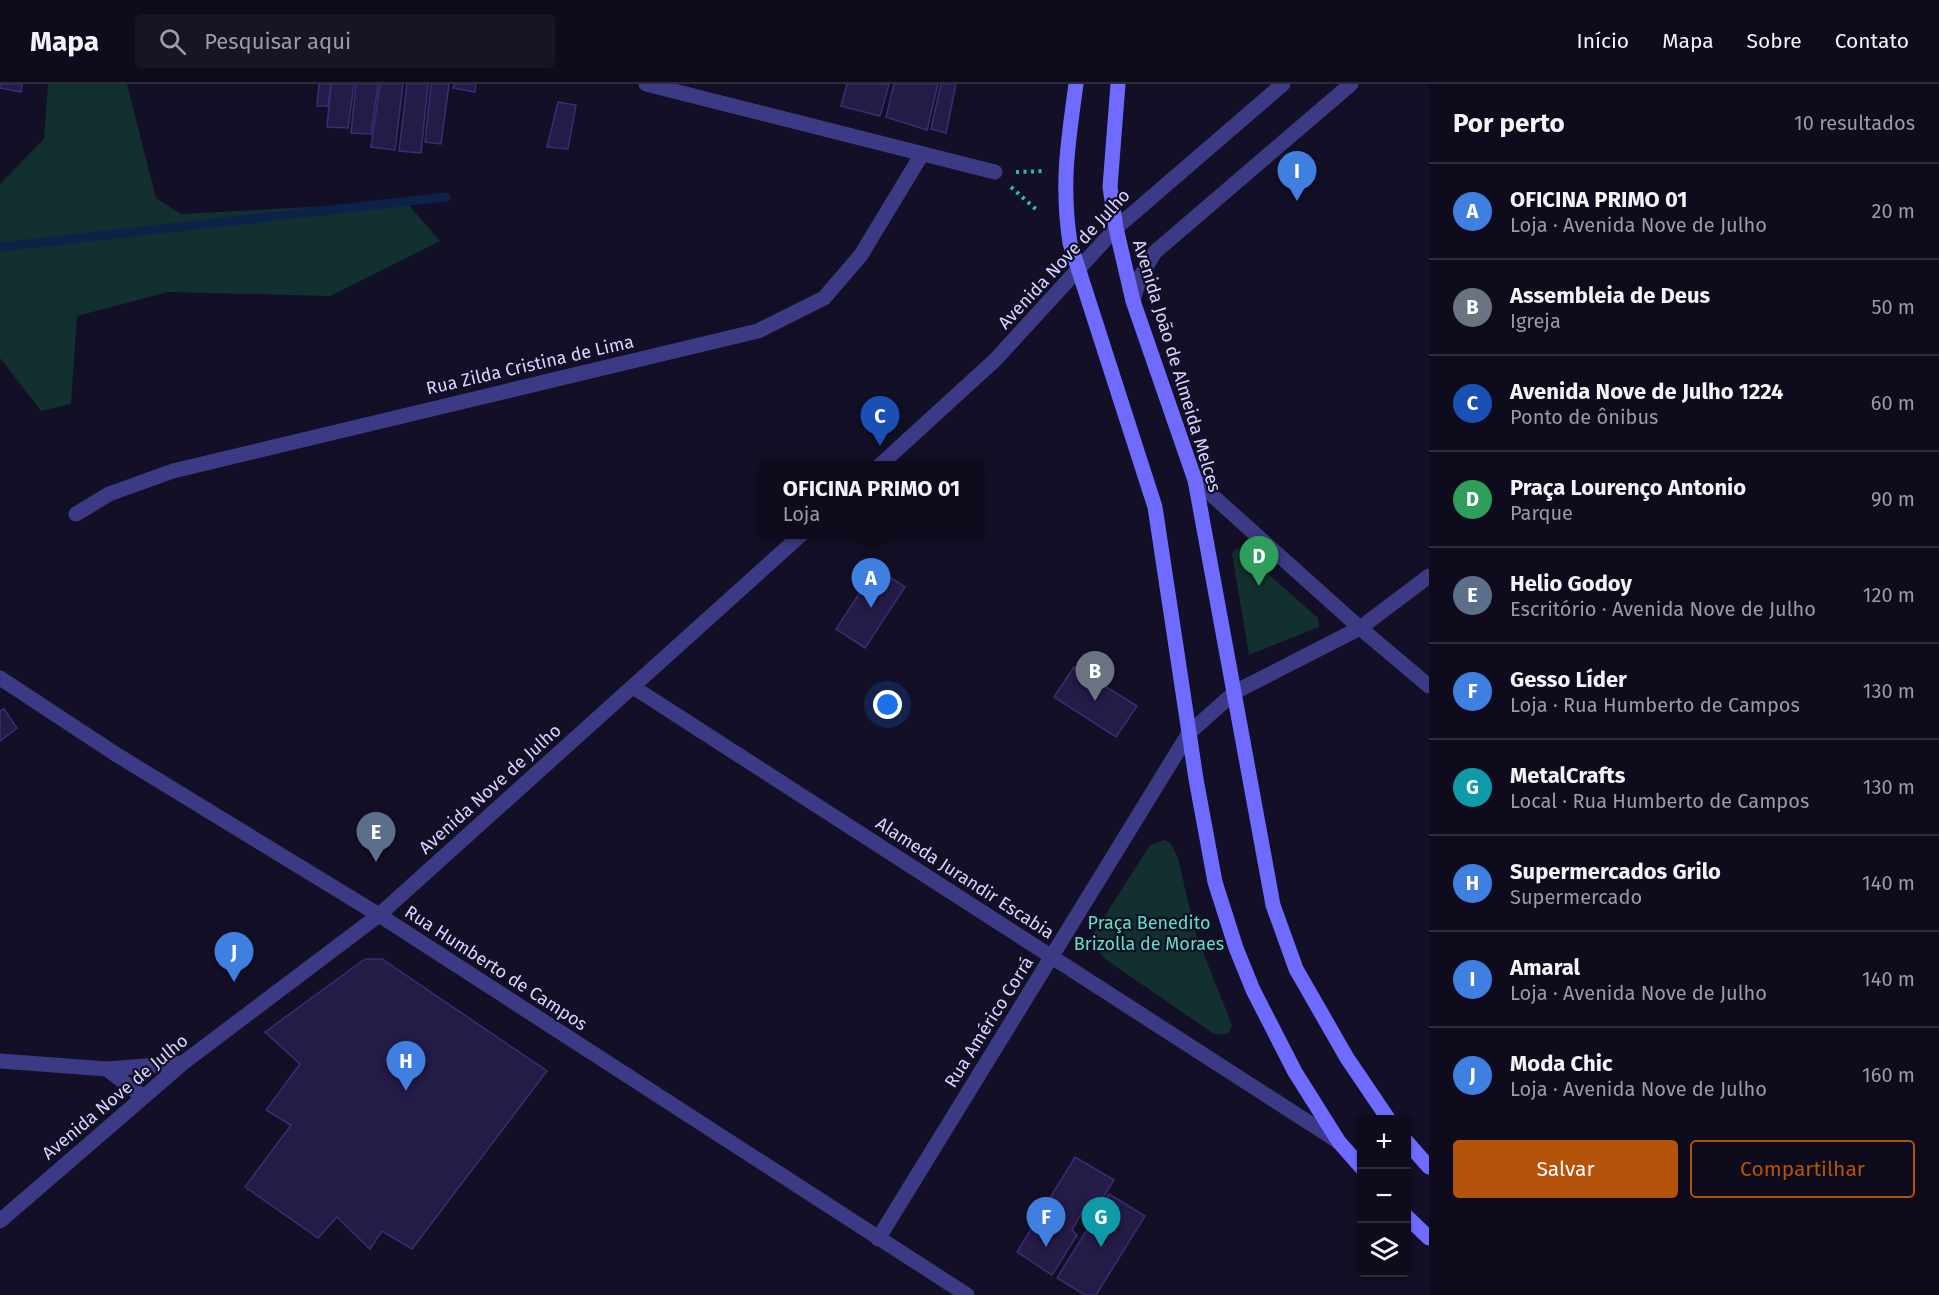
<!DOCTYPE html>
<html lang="pt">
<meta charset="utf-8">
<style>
body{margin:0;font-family:"Fira Sans",sans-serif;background:#171425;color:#f1f3f6}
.controls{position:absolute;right:18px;bottom:18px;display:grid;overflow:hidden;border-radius:6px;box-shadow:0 2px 4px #0004}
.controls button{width:54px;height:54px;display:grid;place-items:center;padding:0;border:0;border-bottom:2px solid #2e2b3b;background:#0e0b1c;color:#f1f3f6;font:30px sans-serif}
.you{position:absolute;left:888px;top:621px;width:21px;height:21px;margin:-15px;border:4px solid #fff;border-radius:50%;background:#1a73e8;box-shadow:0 0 0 9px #1a73e833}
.badge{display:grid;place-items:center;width:39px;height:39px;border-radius:50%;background:#b45309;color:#fff;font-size:20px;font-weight:700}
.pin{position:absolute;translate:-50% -50px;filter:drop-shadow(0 2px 3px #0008)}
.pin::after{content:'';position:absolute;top:32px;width:21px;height:18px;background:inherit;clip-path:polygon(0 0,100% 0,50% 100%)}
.popup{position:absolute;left:759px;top:377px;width:225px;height:78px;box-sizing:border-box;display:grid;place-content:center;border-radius:6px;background:#0e0b1c;filter:drop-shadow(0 2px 4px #0005);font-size:20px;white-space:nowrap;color:#9b9ba3}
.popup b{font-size:22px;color:#f1f3f6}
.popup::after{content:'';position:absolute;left:50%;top:100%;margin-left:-12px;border:12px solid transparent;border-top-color:#0e0b1c}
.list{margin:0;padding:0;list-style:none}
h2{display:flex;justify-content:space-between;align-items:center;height:78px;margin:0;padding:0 24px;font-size:26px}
h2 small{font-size:20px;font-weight:400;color:#9b9ba3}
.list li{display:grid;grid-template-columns:39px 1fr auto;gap:18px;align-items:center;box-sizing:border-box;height:96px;padding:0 24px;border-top:2px solid #2e2b3b}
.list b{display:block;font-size:22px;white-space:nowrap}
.list p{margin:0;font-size:20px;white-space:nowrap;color:#9b9ba3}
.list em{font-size:20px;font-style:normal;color:#9b9ba3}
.actions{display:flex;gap:12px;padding:18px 24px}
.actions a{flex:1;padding:14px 0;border:2px solid #b45309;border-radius:6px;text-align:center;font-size:21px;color:#b45309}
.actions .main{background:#b45309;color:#fff}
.icon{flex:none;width:33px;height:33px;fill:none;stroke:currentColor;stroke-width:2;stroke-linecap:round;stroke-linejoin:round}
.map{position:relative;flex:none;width:1429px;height:1211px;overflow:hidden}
header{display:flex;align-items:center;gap:36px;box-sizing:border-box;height:84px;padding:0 30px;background:#0e0b1c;border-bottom:2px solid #2e2b3b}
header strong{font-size:28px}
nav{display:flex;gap:33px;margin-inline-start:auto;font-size:21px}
.search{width:420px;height:54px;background:#171425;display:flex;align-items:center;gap:15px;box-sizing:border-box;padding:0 21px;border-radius:6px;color:#9b9ba3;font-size:22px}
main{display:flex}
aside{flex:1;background:#0e0b1c}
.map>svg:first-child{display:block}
.green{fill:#12302f}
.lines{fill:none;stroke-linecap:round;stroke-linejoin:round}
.stream{stroke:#0c2248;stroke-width:9}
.building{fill:#241b47;stroke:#3b2d73;stroke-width:1.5}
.path{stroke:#2fb8b0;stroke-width:4;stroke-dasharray:3 4.5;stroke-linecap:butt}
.street{stroke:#3d3a85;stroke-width:15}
.secondary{stroke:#6f6bff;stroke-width:15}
.labels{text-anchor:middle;stroke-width:4.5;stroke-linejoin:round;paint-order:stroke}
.street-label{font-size:18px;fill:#d9d4ff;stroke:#130f26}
.park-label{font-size:18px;fill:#5fe0c0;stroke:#130f26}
</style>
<header>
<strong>Mapa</strong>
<div class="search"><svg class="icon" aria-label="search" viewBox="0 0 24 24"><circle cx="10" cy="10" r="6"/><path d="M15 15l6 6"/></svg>Pesquisar aqui</div>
<nav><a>Início</a><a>Mapa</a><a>Sobre</a><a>Contato</a></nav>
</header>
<main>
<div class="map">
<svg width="1429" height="1211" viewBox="0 0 1429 1211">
<rect width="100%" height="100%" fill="#130f26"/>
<path class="green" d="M 48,0 L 127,0 L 156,114 L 181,130 L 406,118 L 440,157 L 330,212 L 168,208 L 77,232 L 71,320 L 41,327 L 0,274 L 0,100 L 44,55 Z
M 1235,465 L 1240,465 L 1318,534 L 1319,543 L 1249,571 L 1232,470 Z
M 1165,756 L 1171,760 L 1178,774 L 1195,848 L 1232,941 L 1228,950 L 1214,950 L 1105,875 L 1095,862 L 1094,849 L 1150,761 Z"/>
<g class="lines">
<path class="stream" d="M 0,163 L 446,113"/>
</g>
<path class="building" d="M 0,0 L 22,0 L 21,8 L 0,4 Z
M 319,0 L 331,0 L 328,22 L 317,22 Z
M 331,0 L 354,0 L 348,44 L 327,43 Z
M 356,0 L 378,0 L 371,50 L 351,49 Z
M 380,0 L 403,0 L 395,66 L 371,63 Z
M 407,0 L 428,0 L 421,69 L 399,67 Z
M 431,0 L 449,0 L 441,60 L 425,58 Z
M 454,0 L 476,0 L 475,8 L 453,4 Z
M 847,0 L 889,0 L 880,32 L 841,22 Z
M 894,0 L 938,0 L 927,46 L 886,33 Z
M 941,0 L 956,0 L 946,49 L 931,45 Z
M 558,18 L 576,21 L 568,65 L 547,63 Z
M 876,484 L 905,503 L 865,564 L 836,545 Z
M 1074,583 L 1137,622 L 1116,653 L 1054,613 Z
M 4,625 L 17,644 L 0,657 L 0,627 Z
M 365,875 L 382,875 L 547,987 L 412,1165 L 382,1147 L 370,1165 L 337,1133 L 318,1154 L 245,1103 L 291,1041 L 266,1026 L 300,980 L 265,948 Z
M 1075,1073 L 1114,1096 L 1095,1126 L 1085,1123 L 1072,1146 L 1077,1151 L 1052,1191 L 1017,1168 Z
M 1109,1110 L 1145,1132 L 1096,1211 L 1085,1211 L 1057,1194 Z"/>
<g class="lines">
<path class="path" d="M 1016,88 L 1045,87
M 1011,103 L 1038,127"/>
<path class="street" d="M 646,0 L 995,88
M 1133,217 L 1140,193 L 1155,168 L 1351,0
M 879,382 L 995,276 L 1116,144 L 1283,0
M 1195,396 L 1360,544 L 1429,602
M 76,430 L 109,410 L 173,387 L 758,247 L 824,214 L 861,171 L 922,70
M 0,594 L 117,671 L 379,831 L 967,1211
M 633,603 L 1339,1058
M 0,977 L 107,985
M 143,1013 L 107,985 L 183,979
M 0,1137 L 183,979 L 379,831 L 802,450
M 878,1155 L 1189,649 L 1235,608 L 1360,544 L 1429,492"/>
<path class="secondary" d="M 1076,0 C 1068,59 1061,99 1070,159 L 1155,423 L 1196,695 L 1215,798 L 1236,864 L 1253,906 L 1295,988 L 1339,1058 L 1362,1084
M 1118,0 L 1110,103 L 1116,144 L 1133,217 L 1195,396 L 1273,821 L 1296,885 L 1347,974 L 1389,1036
M 1406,1057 L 1429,1083
M 1406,1132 L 1429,1154"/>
</g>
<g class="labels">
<g class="street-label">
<text transform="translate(1064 175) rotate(-47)" y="6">Avenida Nove de Julho</text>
<text transform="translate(530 281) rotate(-13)" y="6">Rua Zilda Cristina de Lima</text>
<text transform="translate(1177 282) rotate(73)" y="6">Avenida João de Almeida Melces</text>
<text transform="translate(490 705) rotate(-42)" y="6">Avenida Nove de Julho</text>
<text transform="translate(965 794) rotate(33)" y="6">Alameda Jurandir Escabia</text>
<text transform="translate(496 884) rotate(33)" y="6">Rua Humberto de Campos</text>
<text transform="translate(989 938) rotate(-58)" y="6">Rua Américo Corrá</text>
<text transform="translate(115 1013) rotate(-40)" y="6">Avenida Nove de Julho</text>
</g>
<g class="park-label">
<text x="1149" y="845">Praça Benedito<tspan x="1149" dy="21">Brizolla de Moraes</tspan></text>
</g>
</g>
</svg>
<div class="controls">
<button>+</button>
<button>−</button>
<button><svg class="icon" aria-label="layers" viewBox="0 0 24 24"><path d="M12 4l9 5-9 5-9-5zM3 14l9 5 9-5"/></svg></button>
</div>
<div class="you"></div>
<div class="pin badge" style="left:871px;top:524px;background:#3f7fe0">A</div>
<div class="popup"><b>OFICINA PRIMO 01</b>Loja</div>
<div class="pin badge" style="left:1095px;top:617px;background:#6b7280">B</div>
<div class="pin badge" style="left:880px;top:362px;background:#1a4fb4">C</div>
<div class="pin badge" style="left:1259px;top:502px;background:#2e9e5b">D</div>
<div class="pin badge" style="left:376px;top:778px;background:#5c6f8a">E</div>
<div class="pin badge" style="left:1046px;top:1163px;background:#3f7fe0">F</div>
<div class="pin badge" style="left:1101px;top:1163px;background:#0f9aa8">G</div>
<div class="pin badge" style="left:406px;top:1007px;background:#3f7fe0">H</div>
<div class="pin badge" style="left:1297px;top:117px;background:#3f7fe0">I</div>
<div class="pin badge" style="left:234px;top:898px;background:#3f7fe0">J</div>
</div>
<aside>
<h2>Por perto<small>10 resultados</small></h2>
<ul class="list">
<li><span class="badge" style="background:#3f7fe0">A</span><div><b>OFICINA PRIMO 01</b><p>Loja · Avenida Nove de Julho</p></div><em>20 m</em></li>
<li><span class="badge" style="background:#6b7280">B</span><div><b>Assembleia de Deus</b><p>Igreja</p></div><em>50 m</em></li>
<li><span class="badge" style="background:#1a4fb4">C</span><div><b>Avenida Nove de Julho 1224</b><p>Ponto de ônibus</p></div><em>60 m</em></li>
<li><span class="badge" style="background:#2e9e5b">D</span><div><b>Praça Lourenço Antonio</b><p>Parque</p></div><em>90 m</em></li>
<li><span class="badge" style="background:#5c6f8a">E</span><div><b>Helio Godoy</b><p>Escritório · Avenida Nove de Julho</p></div><em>120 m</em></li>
<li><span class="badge" style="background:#3f7fe0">F</span><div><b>Gesso Líder</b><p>Loja · Rua Humberto de Campos</p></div><em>130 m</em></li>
<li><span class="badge" style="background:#0f9aa8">G</span><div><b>MetalCrafts</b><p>Local · Rua Humberto de Campos</p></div><em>130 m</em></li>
<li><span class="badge" style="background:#3f7fe0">H</span><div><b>Supermercados Grilo</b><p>Supermercado</p></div><em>140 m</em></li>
<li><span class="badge" style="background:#3f7fe0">I</span><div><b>Amaral</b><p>Loja · Avenida Nove de Julho</p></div><em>140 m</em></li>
<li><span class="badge" style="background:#3f7fe0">J</span><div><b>Moda Chic</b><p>Loja · Avenida Nove de Julho</p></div><em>160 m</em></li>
</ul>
<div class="actions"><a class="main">Salvar</a><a>Compartilhar</a></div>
</aside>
</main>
